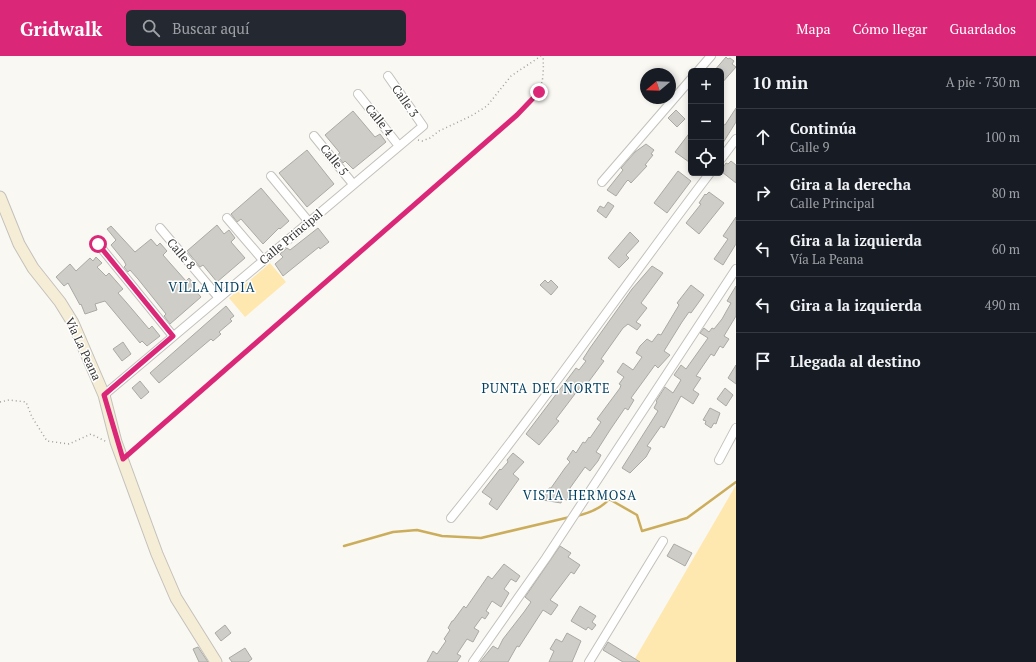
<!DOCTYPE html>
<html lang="es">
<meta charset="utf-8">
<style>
body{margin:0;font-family:"PT Serif",serif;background:#242831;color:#f1f3f6}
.controls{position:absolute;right:12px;top:12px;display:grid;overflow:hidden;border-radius:6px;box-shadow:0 2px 6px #0003}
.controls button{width:36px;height:36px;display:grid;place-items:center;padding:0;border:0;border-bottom:1px solid #363941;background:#171b24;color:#f1f3f6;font:20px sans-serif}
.compass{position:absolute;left:640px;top:12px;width:36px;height:36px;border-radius:50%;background:#171b24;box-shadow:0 2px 6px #0003;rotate:251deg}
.stop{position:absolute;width:12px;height:12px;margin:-9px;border:3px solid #db2777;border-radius:50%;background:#fff}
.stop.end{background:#db2777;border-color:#fff;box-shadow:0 1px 4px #0008}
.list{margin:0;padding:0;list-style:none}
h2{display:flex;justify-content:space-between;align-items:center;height:52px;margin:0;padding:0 16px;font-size:17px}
h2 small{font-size:13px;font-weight:400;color:#9ea1a6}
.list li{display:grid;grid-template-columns:26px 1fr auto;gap:12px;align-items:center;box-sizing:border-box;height:56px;padding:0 16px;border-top:1px solid #363941}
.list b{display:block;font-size:15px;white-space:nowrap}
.list p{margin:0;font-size:13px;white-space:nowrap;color:#9ea1a6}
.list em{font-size:13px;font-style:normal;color:#9ea1a6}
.icon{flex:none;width:22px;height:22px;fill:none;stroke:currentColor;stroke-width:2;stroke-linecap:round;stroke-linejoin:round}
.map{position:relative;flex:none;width:736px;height:606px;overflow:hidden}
header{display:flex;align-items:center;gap:24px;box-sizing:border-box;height:56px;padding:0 20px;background:#db2777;color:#fff}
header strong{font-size:19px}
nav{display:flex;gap:22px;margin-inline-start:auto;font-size:14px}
.search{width:280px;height:36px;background:#242831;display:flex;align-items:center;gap:10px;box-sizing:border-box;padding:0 14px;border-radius:6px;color:#9ea1a6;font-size:15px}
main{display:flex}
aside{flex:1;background:#171b24}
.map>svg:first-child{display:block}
.green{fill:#fee8af}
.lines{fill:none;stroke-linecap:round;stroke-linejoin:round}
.stream{stroke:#cbad5c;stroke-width:2.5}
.building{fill:#cfcdc8;stroke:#aba9a4}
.street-casing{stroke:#c3c1bc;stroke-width:10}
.secondary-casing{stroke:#c3c1bc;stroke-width:13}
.path{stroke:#a1a09c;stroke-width:1.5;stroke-dasharray:1 3;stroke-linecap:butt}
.street{stroke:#fff;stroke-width:8}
.secondary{stroke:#f5edd5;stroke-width:11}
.route{stroke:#db2777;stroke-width:5}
.labels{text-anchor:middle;stroke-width:3;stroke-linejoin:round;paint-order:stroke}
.street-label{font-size:12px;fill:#383735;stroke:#fff}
.neighbourhood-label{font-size:13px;letter-spacing:1px;fill:#003f5f;stroke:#fff}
</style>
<header>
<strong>Gridwalk</strong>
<div class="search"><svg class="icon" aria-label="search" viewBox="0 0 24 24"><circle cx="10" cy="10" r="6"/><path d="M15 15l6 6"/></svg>Buscar aquí</div>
<nav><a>Mapa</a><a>Cómo llegar</a><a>Guardados</a></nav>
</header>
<main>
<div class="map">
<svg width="736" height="606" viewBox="0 0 736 606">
<rect width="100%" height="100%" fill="#f9f8f3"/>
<path class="green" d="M 270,207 L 286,226 L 245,261 L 229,242 Z
M 736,429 L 736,606 L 633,606 Z"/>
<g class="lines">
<path class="stream" d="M 577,460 C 589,457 601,453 609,443 L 637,459 L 642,475 L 687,462 L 736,426
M 344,490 L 393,476 L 417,474 L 442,480 L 481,482 L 570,461"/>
</g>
<path class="building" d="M 726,1 L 728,3 L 730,2 L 734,5 L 732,8 L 736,11 L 721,28 L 721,15 L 714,15 Z
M 736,52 L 736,66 L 721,90 L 721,67 L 725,69 Z
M 676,54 L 685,63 L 677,71 L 668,62 Z
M 353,55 L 375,81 L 380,78 L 386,86 L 353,113 L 345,105 L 343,107 L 337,99 L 340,97 L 325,79 Z
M 691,75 L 691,103 L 689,106 L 675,96 Z
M 646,88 L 654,94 L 651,98 L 653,99 L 645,109 L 647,110 L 631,127 L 628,124 L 626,126 L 616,140 L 607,134 L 623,114 L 621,112 L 635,96 Z
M 307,94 L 334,128 L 307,151 L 279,117 Z
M 731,105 L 736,109 L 736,127 L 722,116 L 724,114 L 722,113 L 726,107 L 728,108 Z
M 678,115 L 691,125 L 667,157 L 654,147 Z
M 261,132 L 289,165 L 280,173 L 279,172 L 263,188 L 241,163 L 237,166 L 231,158 Z
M 709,136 L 724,147 L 699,178 L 686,167 L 701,148 L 699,147 L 705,138 L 706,139 Z
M 608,146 L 614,150 L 606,162 L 597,155 L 600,150 L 604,152 Z
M 736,161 L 736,188 L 723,209 L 714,203 L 728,183 L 723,180 Z
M 217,169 L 224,178 L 229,174 L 235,182 L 231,186 L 245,202 L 217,226 L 203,209 L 200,211 L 187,195 Z
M 111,170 L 135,196 L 151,183 L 157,190 L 160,187 L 167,195 L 163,199 L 170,207 L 186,225 L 189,222 L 195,229 L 193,232 L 201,241 L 170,268 L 164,260 L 166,258 L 138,223 L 130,214 L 128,216 L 124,211 L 126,209 L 124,205 L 111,189 L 116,184 L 107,173 Z
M 318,172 L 329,186 L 320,193 L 319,191 L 283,220 L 275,208 L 283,201 L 280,198 L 287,192 L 290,194 Z
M 630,176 L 639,185 L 626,199 L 629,202 L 619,212 L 608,202 Z
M 96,201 L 102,207 L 97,211 L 106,220 L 109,217 L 123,233 L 118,237 L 126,246 L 149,273 L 152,270 L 160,280 L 147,290 L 142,285 L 140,287 L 105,245 L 95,248 L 97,254 L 85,258 L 81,248 L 80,249 L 68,227 L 64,230 L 56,221 L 70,208 L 76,215 L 90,202 L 93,205 Z
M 652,210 L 663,217 L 641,247 L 647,252 L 636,266 L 641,269 L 637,274 L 628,268 L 623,272 L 601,303 L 604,305 L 584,332 L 581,330 L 556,363 L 559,365 L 539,389 L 526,378 L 576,312 L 579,314 L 586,305 L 583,303 L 590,292 L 632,233 Z
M 545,224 L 548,227 L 551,224 L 558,231 L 551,239 L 540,229 Z
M 691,229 L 704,239 L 691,257 L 689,256 L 682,266 L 664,295 L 670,299 L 658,312 L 655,309 L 631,342 L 634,344 L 628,354 L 625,352 L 610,374 L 596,396 L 601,399 L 598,405 L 590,415 L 585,411 L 570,432 L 568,444 L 562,443 L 561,447 L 543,444 L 545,434 L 548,435 L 549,432 L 551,432 L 565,412 L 570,406 L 567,403 L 573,394 L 576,397 L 583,386 L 585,387 L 589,381 L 590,382 L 601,366 L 597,363 L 620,332 L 621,329 L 619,328 L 624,321 L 617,316 L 623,307 L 633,314 L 642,301 L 636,297 L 640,290 L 647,283 L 652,286 L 658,278 L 661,279 L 679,249 L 677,247 Z
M 736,230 L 736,260 L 724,280 L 729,283 L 723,292 L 720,290 L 714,300 L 711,298 L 696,320 L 701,322 L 693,334 L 699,338 L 693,348 L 681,340 L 664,372 L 661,370 L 647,390 L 651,392 L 646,401 L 630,417 L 622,412 L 658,355 L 654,352 L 657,346 L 656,345 L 665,331 L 673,337 L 681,324 L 674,319 L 681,309 L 686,313 L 708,282 L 700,277 L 704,272 L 709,276 L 712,272 L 714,273 L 722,263 L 731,247 L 727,245 Z
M 226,250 L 234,260 L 230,263 L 232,265 L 219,276 L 221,278 L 213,285 L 211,283 L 159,327 L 150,317 Z
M 123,286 L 131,298 L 122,305 L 113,293 Z
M 736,309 L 736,328 L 728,322 Z
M 140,325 L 149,336 L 141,343 L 132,332 Z
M 725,332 L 733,339 L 726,350 L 717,343 Z
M 710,352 L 720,357 L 716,368 L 714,367 L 711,372 L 705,368 L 706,365 L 703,364 Z
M 513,397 L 524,406 L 513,418 L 519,423 L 497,454 L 489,448 L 492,443 L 482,436 L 500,413 L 501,414 L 508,406 L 507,404 Z
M 674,488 L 692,497 L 685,510 L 667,500 Z
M 560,490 L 571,497 L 568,501 L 580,509 L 574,518 L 571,516 L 550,544 L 558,549 L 551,559 L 543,554 L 519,591 L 517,590 L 508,606 L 480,606 L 493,590 L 498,593 L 503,583 L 524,556 L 531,546 L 525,541 Z
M 504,508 L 520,520 L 516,526 L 511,523 L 504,533 L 509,537 L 501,551 L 492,545 L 486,555 L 489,557 L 485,563 L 482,561 L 474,572 L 479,575 L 473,586 L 467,583 L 457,598 L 461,600 L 457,606 L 427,606 L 433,595 L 437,598 L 446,585 L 444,583 L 450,574 L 448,572 L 452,565 L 453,565 L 464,550 L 466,552 L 488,520 L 492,523 Z
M 580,550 L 596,560 L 592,566 L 596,569 L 592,574 L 588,571 L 586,574 L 571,565 Z
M 225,569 L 231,577 L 221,585 L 215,577 Z
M 567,577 L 581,585 L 572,606 L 549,606 L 554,595 L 550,593 L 556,583 L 562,586 Z
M 608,586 L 640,606 L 623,606 L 603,594 Z
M 198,591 L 208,606 L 199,606 L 193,593 Z
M 245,592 L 252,603 L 248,606 L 232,606 L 229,602 Z"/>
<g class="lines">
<defs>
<path id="street" d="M 698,15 L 711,0
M 358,38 L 399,90
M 314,80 L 353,128
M 721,103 L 736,83
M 271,120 L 309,166
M 602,126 L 691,23
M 227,162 L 263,204
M 160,172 L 219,242
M 98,188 L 173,280
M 104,339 L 423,70 L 388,20
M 719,404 L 736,372
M 451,462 C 542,350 623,231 710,117
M 473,606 L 546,502 L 736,213
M 589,606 L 663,485"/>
<path id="secondary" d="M 0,141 L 19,188 L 33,212 L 60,246 L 73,267 L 104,339 L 116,386 L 157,498 L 176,542 L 216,606"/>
</defs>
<use href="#street" class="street-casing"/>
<use href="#secondary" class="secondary-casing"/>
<path class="path" d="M 418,84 L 422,85 L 430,82 L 439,75 L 471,60 L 487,50 L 511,20 L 541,0
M 0,346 L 9,344 L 26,346 L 32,361 L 47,385 L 69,388 L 91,378 L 107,386
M 129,398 L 517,59 C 539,36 545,34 543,0"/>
<use href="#street" class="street"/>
<use href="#secondary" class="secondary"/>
</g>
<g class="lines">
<path class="route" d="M 98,188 L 173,280 L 104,339 L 123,403 L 517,59 L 539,36"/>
</g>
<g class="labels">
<g class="street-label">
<text transform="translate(405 45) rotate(55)" y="4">Calle 3</text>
<text transform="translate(379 64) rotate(51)" y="4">Calle 4</text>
<text transform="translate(334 104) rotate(51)" y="4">Calle 5</text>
<text transform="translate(291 181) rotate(-40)" y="4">Calle Principal</text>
<text transform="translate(181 198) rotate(50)" y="4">Calle 8</text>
<text transform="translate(83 293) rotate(65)" y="4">Vía La Peana</text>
</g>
<g class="neighbourhood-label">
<text x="212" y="236">VILLA NIDIA</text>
<text x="546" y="337">PUNTA DEL NORTE</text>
<text x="580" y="444">VISTA HERMOSA</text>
</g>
</g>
</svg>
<div class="controls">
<button>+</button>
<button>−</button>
<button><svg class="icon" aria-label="locate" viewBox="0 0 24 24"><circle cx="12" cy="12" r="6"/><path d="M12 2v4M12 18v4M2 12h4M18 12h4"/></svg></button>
</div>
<svg class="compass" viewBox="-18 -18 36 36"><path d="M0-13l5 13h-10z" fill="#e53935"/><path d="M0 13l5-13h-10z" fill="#9ea1a6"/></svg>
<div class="stop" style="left:98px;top:188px"></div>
<div class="stop end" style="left:539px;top:36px"></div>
</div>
<aside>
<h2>10 min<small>A pie · 730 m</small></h2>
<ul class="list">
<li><svg class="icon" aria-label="ahead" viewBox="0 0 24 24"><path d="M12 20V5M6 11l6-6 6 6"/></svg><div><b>Continúa</b><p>Calle 9</p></div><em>100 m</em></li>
<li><svg class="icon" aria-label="right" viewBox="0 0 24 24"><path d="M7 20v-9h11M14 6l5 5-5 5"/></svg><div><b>Gira a la derecha</b><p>Calle Principal</p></div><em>80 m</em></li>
<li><svg class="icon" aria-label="left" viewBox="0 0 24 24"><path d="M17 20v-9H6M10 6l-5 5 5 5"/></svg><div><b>Gira a la izquierda</b><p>Vía La Peana</p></div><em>60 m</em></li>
<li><svg class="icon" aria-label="left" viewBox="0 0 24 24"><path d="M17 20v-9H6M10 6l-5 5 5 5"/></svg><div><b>Gira a la izquierda</b></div><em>490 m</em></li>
<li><svg class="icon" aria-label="arrive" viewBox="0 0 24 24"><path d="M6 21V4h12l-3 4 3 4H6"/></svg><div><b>Llegada al destino</b></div></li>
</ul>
</aside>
</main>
